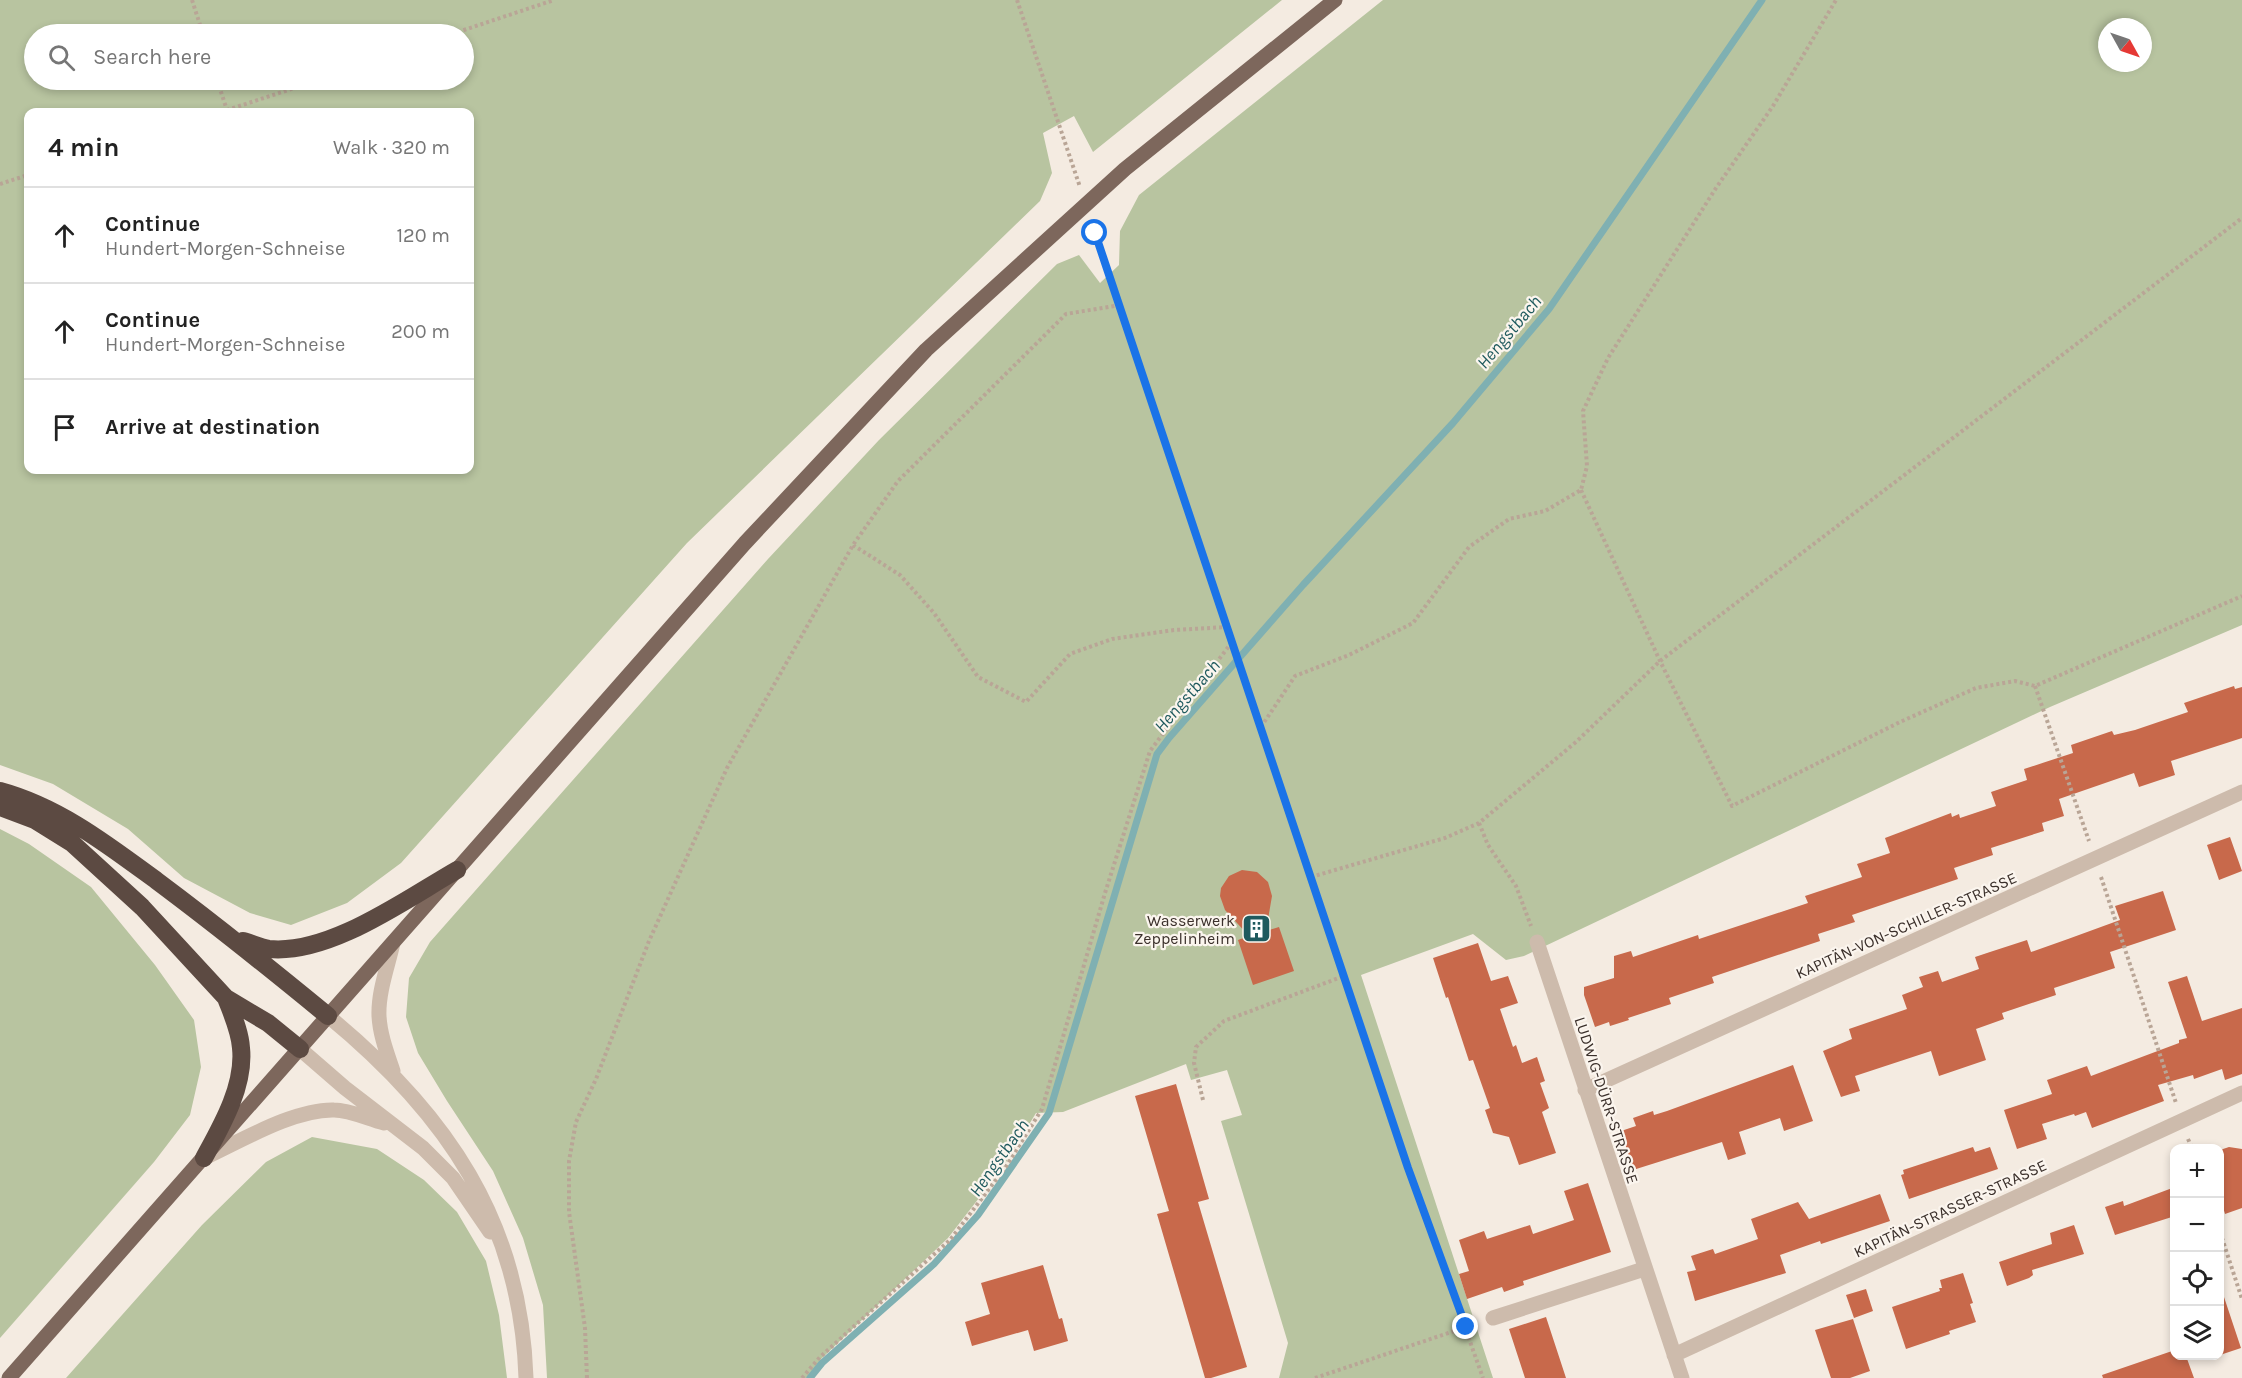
<!DOCTYPE html>
<meta charset="utf-8">
<style>
body{margin:0;font-family:Karla,sans-serif;background:#f2f2f2;color:#222}
.controls{position:absolute;right:18px;bottom:18px;display:grid;overflow:hidden;border-radius:12px;box-shadow:0 3px 9px #0003}
.controls button{width:54px;height:54px;display:grid;place-items:center;padding:0;border:0;border-bottom:2px solid #e0e0e0;background:#fff;color:#222;font:30px sans-serif}
.compass{position:absolute;left:2098px;top:18px;width:54px;height:54px;border-radius:50%;background:#fff;box-shadow:0 3px 9px #0003;rotate:130deg}
.stop{position:absolute;width:18px;height:18px;margin:-14px;border:4px solid #1a73e8;border-radius:50%;background:#fff}
.stop.end{background:#1a73e8;border-color:#fff;box-shadow:0 2px 6px #0008}
.list{margin:0;padding:0;list-style:none}
h2{display:flex;justify-content:space-between;align-items:center;height:78px;margin:0;padding:0 24px;font-size:26px}
h2 small{font-size:20px;font-weight:400;color:#767676}
.list li{display:grid;grid-template-columns:39px 1fr auto;gap:18px;align-items:center;box-sizing:border-box;height:96px;padding:0 24px;border-top:2px solid #e0e0e0}
.list b{display:block;font-size:22px;white-space:nowrap}
.list p{margin:0;font-size:20px;white-space:nowrap;color:#767676}
.list em{font-size:20px;font-style:normal;color:#767676}
.icon{flex:none;width:33px;height:33px;fill:none;stroke:currentColor;stroke-width:2;stroke-linecap:round;stroke-linejoin:round}
.map{position:relative;flex:none;width:2242px;height:1378px;overflow:hidden}
.search{position:absolute;background:#fff;box-shadow:0 3px 9px #0003;left:24px;top:24px;width:450px;height:66px;display:flex;align-items:center;gap:15px;box-sizing:border-box;padding:0 21px;border-radius:33px;color:#767676;font-size:22px}
.panel{position:absolute;background:#fff;box-shadow:0 3px 9px #0003;left:24px;top:108px;width:450px;height:366px;border-radius:12px}
.map>svg:first-child{display:block}
.green{fill:#b8c4a0;fill-rule:evenodd}
.lines{fill:none;stroke-linecap:round;stroke-linejoin:round}
.stream{stroke:#7fb0b2;stroke-width:7}
.building{fill:#c8694b}
.path{stroke:#b9a596;stroke-width:4;stroke-dasharray:3 3;stroke-linecap:butt}
.minor{stroke:#cdbbac;stroke-width:15}
.major{stroke:#7d675c;stroke-width:15}
.highway{stroke:#5c4a42;stroke-width:18}
.route{stroke:#1a73e8;stroke-width:8}
.labels{text-anchor:middle;stroke-width:4.5;stroke-linejoin:round;paint-order:stroke}
.poi-label{font-size:16px;fill:#3b302b;stroke:#fbf5ee;text-anchor:end}
.street-label{font-size:16px;fill:#3b302b;stroke:#fbf5ee}
.water-label{font-size:18px;font-style:italic;fill:#1f5a5e;stroke:#fbf5ee}
</style>
<div class="map">
<svg width="2242" height="1378" viewBox="0 0 2242 1378">
<rect width="100%" height="100%" fill="#f4ebe1"/>
<path class="green" d="M 0,0 L 1282,0 L 1093,152 L 1074,116 L 1043,133 L 1052,173 L 1040,201 L 687,543 L 401,863 L 347,903 L 291,925 L 250,913 L 184,878 L 128,829 L 53,784 L 0,765 ZM 464,34 L 464,80 L 34,80 L 34,34 ZM 28,112 L 470,112 L 470,470 L 28,470 Z
M 1383,0 L 2242,0 L 2242,625 L 2050,707 L 1524,956 L 1506,960 L 1473,934 L 1361,975 L 1493,1378 L 1279,1378 L 1288,1343 L 1221,1121 L 1242,1115 L 1227,1070 L 1191,1080 L 1186,1064 L 1063,1112 L 1036,1113 L 1003,1167 L 948,1238 L 821,1359 L 809,1378 L 547,1378 L 543,1305 L 523,1238 L 493,1171 L 447,1101 L 418,1053 L 406,1017 L 409,978 L 430,942 L 768,559 L 879,440 L 1057,264 L 1079,255 L 1100,283 L 1119,265 L 1120,231 L 1139,195 ZM 2107,27 L 2143,27 L 2143,63 L 2107,63 Z
M 0,829 L 29,844 L 91,887 L 155,965 L 194,1020 L 201,1067 L 190,1115 L 154,1162 L 0,1338 Z
M 312,1137 L 377,1149 L 424,1180 L 457,1212 L 486,1261 L 499,1315 L 507,1378 L 66,1378 L 202,1225 L 266,1162 Z"/>
<g class="lines">
<path class="stream" d="M 810,1378 L 822,1363 L 934,1264 L 978,1215 L 1049,1113 L 1157,754 L 1169,738 L 1303,585 L 1453,423 L 1549,309 L 1762,0"/>
</g>
<path class="building" d="M 2234,686 L 2235,689 L 2242,687 L 2242,738 L 2171,761 L 2175,775 L 2139,787 L 2134,773 L 2059,799 L 2064,816 L 2042,823 L 2044,831 L 1991,848 L 1993,855 L 1954,868 L 1958,879 L 1852,915 L 1855,922 L 1818,934 L 1820,941 L 1712,977 L 1714,983 L 1669,998 L 1671,1004 L 1628,1018 L 1629,1020 L 1610,1026 L 1609,1022 L 1595,1027 L 1584,995 L 1584,987 L 1614,978 L 1614,956 L 1631,951 L 1633,957 L 1698,935 L 1699,939 L 1808,903 L 1805,896 L 1862,877 L 1857,864 L 1890,853 L 1885,838 L 1951,813 L 1952,817 L 1959,814 L 1960,818 L 1996,806 L 1991,792 L 2027,780 L 2024,769 L 2073,753 L 2071,745 L 2112,731 L 2114,735 L 2135,730 L 2188,712 L 2184,703 Z
M 2230,837 L 2242,871 L 2219,880 L 2207,845 Z
M 1242,870 L 1257,872 L 1268,882 L 1272,896 L 1266,931 L 1279,927 L 1294,971 L 1253,985 L 1238,940 L 1249,936 L 1225,910 L 1220,896 L 1221,888 L 1229,876 Z
M 2163,891 L 2176,930 L 2110,952 L 2115,968 L 2054,988 L 2056,995 L 2002,1013 L 2004,1019 L 1976,1029 L 1986,1060 L 1939,1076 L 1931,1051 L 1855,1076 L 1860,1091 L 1841,1097 L 1823,1051 L 1852,1039 L 1849,1029 L 1907,1009 L 1902,995 L 1923,987 L 1919,977 L 1938,971 L 1942,982 L 1979,969 L 1975,957 L 1990,952 L 2027,940 L 2031,952 L 2068,939 L 2120,920 L 2115,906 Z
M 1478,943 L 1491,981 L 1508,976 L 1518,1003 L 1500,1009 L 1513,1047 L 1516,1045 L 1522,1063 L 1537,1057 L 1545,1081 L 1540,1083 L 1549,1108 L 1542,1112 L 1556,1153 L 1519,1165 L 1509,1137 L 1493,1133 L 1485,1110 L 1490,1108 L 1473,1060 L 1469,1061 L 1448,997 L 1446,998 L 1433,958 Z
M 2187,976 L 2202,1021 L 2242,1008 L 2242,1074 L 2225,1080 L 2222,1069 L 2194,1079 L 2193,1075 L 2158,1085 L 2164,1101 L 2092,1128 L 2086,1112 L 2075,1116 L 2074,1114 L 2042,1124 L 2047,1139 L 2017,1149 L 2004,1110 L 2052,1094 L 2047,1080 L 2087,1066 L 2091,1076 L 2179,1043 L 2179,1040 L 2187,1038 L 2168,982 Z
M 1793,1065 L 1813,1121 L 1784,1131 L 1780,1118 L 1739,1132 L 1746,1154 L 1728,1160 L 1722,1142 L 1633,1170 L 1621,1131 L 1636,1126 L 1633,1118 L 1653,1111 L 1654,1115 L 1667,1111 Z
M 1176,1084 L 1209,1199 L 1198,1202 L 1247,1367 L 1211,1378 L 1205,1378 L 1157,1214 L 1169,1211 L 1135,1096 Z
M 1973,1147 L 1975,1152 L 1990,1147 L 1998,1169 L 1909,1199 L 1901,1175 L 1904,1174 L 1903,1170 Z
M 2229,1147 L 2242,1149 L 2242,1208 L 2225,1214 L 2220,1197 L 2220,1150 Z
M 1588,1183 L 1611,1252 L 1523,1281 L 1524,1285 L 1504,1292 L 1502,1287 L 1467,1299 L 1459,1274 L 1469,1271 L 1459,1240 L 1484,1231 L 1487,1239 L 1530,1225 L 1533,1234 L 1574,1220 L 1564,1191 Z
M 2175,1187 L 2175,1216 L 2115,1235 L 2105,1207 L 2123,1201 L 2124,1206 Z
M 1880,1194 L 1890,1221 L 1821,1244 L 1820,1241 L 1780,1255 L 1786,1273 L 1695,1301 L 1687,1272 L 1696,1270 L 1691,1256 L 1713,1249 L 1715,1254 L 1758,1239 L 1751,1219 L 1798,1202 L 1809,1219 Z
M 2074,1225 L 2084,1254 L 2032,1270 L 2033,1275 L 2029,1278 L 2007,1286 L 1999,1262 L 2052,1244 L 2050,1233 Z
M 1043,1265 L 1059,1319 L 1062,1318 L 1068,1341 L 1034,1351 L 1028,1330 L 972,1346 L 965,1322 L 990,1314 L 981,1283 Z
M 1963,1273 L 1973,1303 L 1970,1304 L 1976,1322 L 1949,1331 L 1950,1334 L 1906,1349 L 1892,1307 L 1940,1291 L 1939,1288 L 1942,1288 L 1940,1280 Z
M 1866,1289 L 1873,1311 L 1854,1318 L 1846,1295 Z
M 2220,1294 L 2223,1294 L 2241,1348 L 2220,1355 Z
M 1546,1317 L 1566,1378 L 1525,1378 L 1509,1329 Z
M 1853,1319 L 1870,1371 L 1850,1378 L 1831,1378 L 1815,1330 Z
M 2175,1350 L 2175,1356 L 2186,1356 L 2194,1378 L 2103,1378 L 2102,1375 Z"/>
<g class="lines">
<path class="path" d="M 192,0 L 203,34
M 1017,0 L 1080,187
M 452,34 L 554,0
M 217,80 L 227,110
M 221,112 L 319,80
M 0,184 L 28,175
M 1092,223 L 1408,1168 L 1483,1378
M 1581,490 L 1660,661 L 1732,806 L 1900,722 L 1976,688 L 2015,681 L 2035,686 L 2242,596
M 853,545 L 900,575 L 934,613 L 978,677 L 1026,702 L 1070,654 L 1112,639 L 1174,630 L 1227,627
M 2035,686 L 2089,841
M 1261,727 L 1295,676 L 1349,655 L 1413,623 L 1469,547 L 1509,519 L 1545,511 L 1581,490 L 1587,466 L 1583,411 L 1608,358 L 1716,188 L 1773,106 L 1836,0
M 1479,823 L 1488,845 L 1516,886 L 1531,926
M 1311,877 L 1445,838 L 1479,823 L 1576,742 L 1660,661 L 2242,218
M 2101,877 L 2176,1103
M 1203,1100 L 1194,1063 L 1196,1047 L 1224,1021 L 1344,976
M 2188,1139 L 2192,1148
M 2220,1232 L 2242,1299
M 587,1378 L 585,1328 L 569,1212 L 569,1161 L 576,1122 L 596,1079 L 649,941 L 727,768 L 853,545 L 898,481 L 1066,314 L 1120,305
M 802,1378 L 820,1357 L 950,1240 L 1005,1168 L 1042,1109 L 1105,893 L 1150,751 L 1232,642
M 1315,1378 L 1478,1323"/>
<path class="minor" d="M 1537,942 L 1682,1378
M 328,1016 C 446,1113 521,1221 526,1378
M 300,1049 L 345,1088 L 423,1148 L 453,1178 L 490,1232
M 393,1071 C 387,1053 380,1035 379,1016 C 378,992 388,966 393,943
M 1585,1090 L 2242,792
M 204,1158 C 241,1141 294,1109 334,1110 C 350,1110 368,1119 384,1123
M 1493,1318 L 1644,1269
M 1674,1355 L 2242,1093"/>
<path class="major" d="M 9,1378 L 745,543 L 926,350 L 1125,169 L 1335,0"/>
<path class="highway" d="M 0,791 C 59,807 108,845 157,881 C 216,925 272,970 328,1016
M 0,807 L 35,820 L 72,843 L 142,907 L 226,998 L 268,1023 L 300,1049
M 243,941 C 251,943 261,948 269,949 C 330,955 406,899 457,870
M 204,1158 C 221,1127 245,1086 241,1048 C 240,1031 232,1014 226,998"/>
</g>
<g class="lines">
<path class="route" d="M 1095,233 L 1408,1168 L 1466,1327"/>
</g>
<defs>
<symbol id="building-square" viewBox="-11 -11 22 22"><rect x="-9" y="-9" width="18" height="18" rx="4" fill="#1f5a5e" stroke="#fbf5ee"/><path d="M-4-6H4V6H1V3H-1V6H-4ZM-2.5-4.3h1.7v1.8h-1.7ZM.8-4.3h1.7v1.8H.8ZM-2.5-1h1.7V.8h-1.7ZM.8-1h1.7V.8H.8Z" fill="#fff"/></symbol>
</defs>
<g fill-rule="evenodd">
<use href="#building-square" x="1240" y="912" width="33" height="33"/>
</g>
<g class="labels">
<g class="poi-label">
<text x="1235" y="926">Wasserwerk<tspan x="1235" dy="18">Zeppelinheim</tspan></text>
</g>
<g class="street-label">
<text transform="translate(1906 925) rotate(-24)" y="6">KAPITÄN-VON-SCHILLER-STRASSE</text>
<text transform="translate(1607 1100) rotate(72)" y="6">LUDWIG-DÜRR-STRASSE</text>
<text transform="translate(1950 1208) rotate(-25)" y="6">KAPITÄN-STRASSER-STRASSE</text>
</g>
<g class="water-label">
<text transform="translate(1509 332) rotate(-50)" y="6">Hengstbach</text>
<text transform="translate(1187 696) rotate(-49)" y="6">Hengstbach</text>
<text transform="translate(999 1158) rotate(-55)" y="6">Hengstbach</text>
</g>
</g>
</svg>
<div class="controls">
<button>+</button>
<button>−</button>
<button><svg class="icon" aria-label="locate" viewBox="0 0 24 24"><circle cx="12" cy="12" r="6"/><path d="M12 2v4M12 18v4M2 12h4M18 12h4"/></svg></button>
<button><svg class="icon" aria-label="layers" viewBox="0 0 24 24"><path d="M12 4l9 5-9 5-9-5zM3 14l9 5 9-5"/></svg></button>
</div>
<svg class="compass" viewBox="-18 -18 36 36"><path d="M0-13l5 13h-10z" fill="#e53935"/><path d="M0 13l5-13h-10z" fill="#767676"/></svg>
<div class="stop" style="left:1095px;top:233px"></div>
<div class="stop end" style="left:1466px;top:1327px"></div>
<div class="search"><svg class="icon" aria-label="search" viewBox="0 0 24 24"><circle cx="10" cy="10" r="6"/><path d="M15 15l6 6"/></svg>Search here</div>
<section class="panel">
<h2>4 min<small>Walk · 320 m</small></h2>
<ul class="list">
<li><svg class="icon" aria-label="ahead" viewBox="0 0 24 24"><path d="M12 20V5M6 11l6-6 6 6"/></svg><div><b>Continue</b><p>Hundert-Morgen-Schneise</p></div><em>120 m</em></li>
<li><svg class="icon" aria-label="ahead" viewBox="0 0 24 24"><path d="M12 20V5M6 11l6-6 6 6"/></svg><div><b>Continue</b><p>Hundert-Morgen-Schneise</p></div><em>200 m</em></li>
<li><svg class="icon" aria-label="arrive" viewBox="0 0 24 24"><path d="M6 21V4h12l-3 4 3 4H6"/></svg><div><b>Arrive at destination</b></div></li>
</ul>
</section>
</div>
